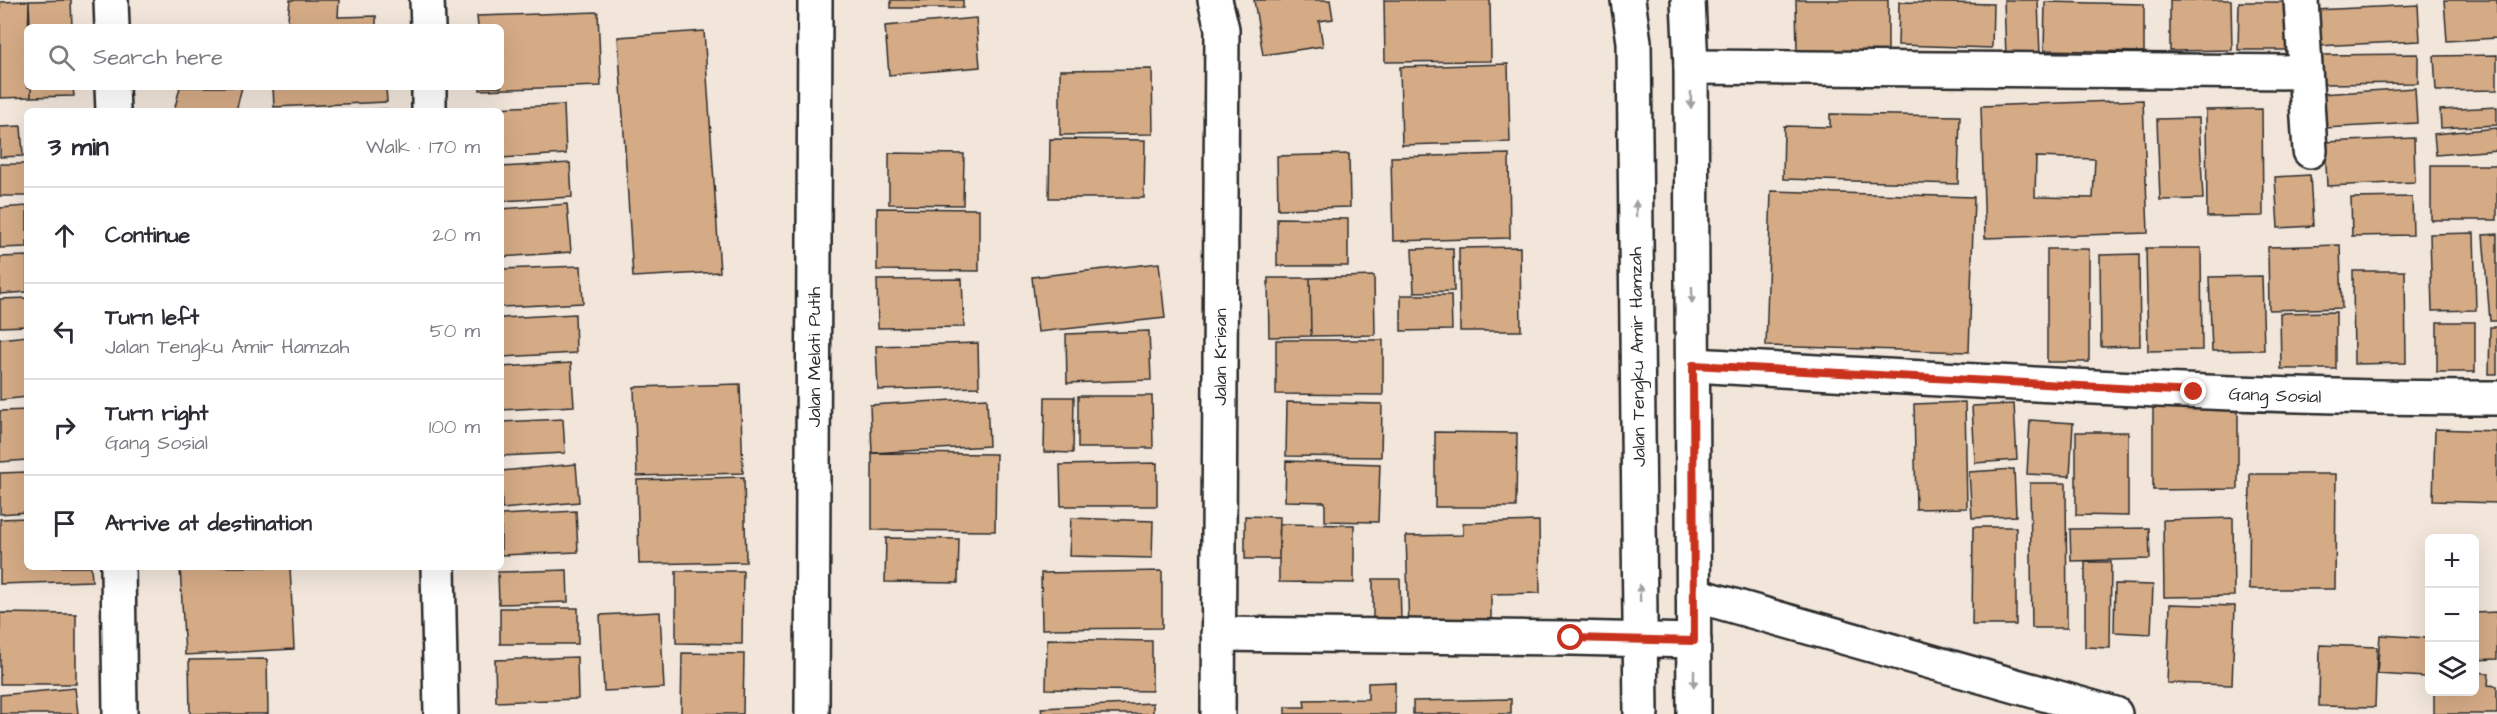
<!DOCTYPE html>
<meta charset="utf-8">
<style>
body{margin:0;font-family:"Architects Daughter",sans-serif;background:#f7f7f7;color:#2b2b33}
.controls{position:absolute;right:18px;bottom:18px;display:grid;overflow:hidden;border-radius:9px;box-shadow:0 6px 24px #0002}
.controls button{width:54px;height:54px;display:grid;place-items:center;padding:0;border:0;border-bottom:2px solid #e1e1e2;background:#fff;color:#2b2b33;font:30px sans-serif}
.stop{position:absolute;width:18px;height:18px;margin:-14px;border:4px solid #c8321e;border-radius:50%;background:#fff}
.stop.end{background:#c8321e;border-color:#fff;box-shadow:0 2px 6px #0008}
.list{margin:0;padding:0;list-style:none}
h2{display:flex;justify-content:space-between;align-items:center;height:78px;margin:0;padding:0 24px;font-size:26px}
h2 small{font-size:20px;font-weight:400;color:#7c7c81}
.list li{display:grid;grid-template-columns:39px 1fr auto;gap:18px;align-items:center;box-sizing:border-box;height:96px;padding:0 24px;border-top:2px solid #e1e1e2}
.list b{display:block;font-size:22px;white-space:nowrap}
.list p{margin:0;font-size:20px;white-space:nowrap;color:#7c7c81}
.list em{font-size:20px;font-style:normal;color:#7c7c81}
.icon{flex:none;width:33px;height:33px;fill:none;stroke:currentColor;stroke-width:2;stroke-linecap:round;stroke-linejoin:round}
.map{position:relative;flex:none;width:2497px;height:714px;overflow:hidden}
.search{position:absolute;background:#fff;box-shadow:0 6px 24px #0002;left:24px;top:24px;width:480px;height:66px;display:flex;align-items:center;gap:15px;box-sizing:border-box;padding:0 21px;border-radius:9px;color:#7c7c81;font-size:22px}
.panel{position:absolute;background:#fff;box-shadow:0 6px 24px #0002;left:24px;top:108px;width:480px;height:462px;border-radius:9px}
.map>svg:first-child{display:block}
.building{fill:#d5ab86;stroke:#2b2b2b;stroke-width:1.5;fill-rule:evenodd}
.lines{fill:none;stroke-linecap:round;stroke-linejoin:round}
.minor-casing{stroke:#2b2b2b;stroke-width:38}
.major-casing{stroke:#2b2b2b;stroke-width:38}
.minor{stroke:#fff;stroke-width:33}
.major{stroke:#fff;stroke-width:33}
.oneway{fill:#a0a0a0}
.route{stroke:#c8321e;stroke-width:8}
.labels{text-anchor:middle;stroke-width:4.5;stroke-linejoin:round;paint-order:stroke}
.street-label{font-size:18px;fill:#2b2b2b;stroke:#fff}
</style>
<div class="map">
<svg width="2497" height="714" viewBox="0 0 2497 714">
<rect width="100%" height="100%" fill="#f2e6db"/>
<filter id="ink" filterUnits="userSpaceOnUse"><feTurbulence type="fractalNoise" baseFrequency=".0167" numOctaves="2"/><feDisplacementMap in="SourceGraphic" scale="12" xChannelSelector="R" yChannelSelector="G"/><feConvolveMatrix kernelMatrix="1 2 1 2 8 2 1 2 1" color-interpolation-filters="sRGB"/></filter>
<g filter="url(#ink)">
<path class="building" d="M 71,0 L 72,27 L 30,27 L 29,1 Z
M 290,0 L 339,0 L 338,17 L 376,16 L 376,27 L 287,27 Z
M 891,0 L 963,0 L 963,8 L 891,8 Z
M 1254,0 L 1330,0 L 1333,19 L 1319,21 L 1323,46 L 1263,55 Z
M 1384,0 L 1490,0 L 1491,61 L 1385,62 Z
M 1796,0 L 1888,0 L 1888,52 L 1797,52 Z
M 2004,0 L 2038,0 L 2040,56 L 2006,57 Z
M 2170,0 L 2231,0 L 2232,50 L 2170,51 Z
M 2444,0 L 2497,0 L 2497,38 L 2447,41 Z
M 29,1 L 27,87 L 31,87 L 31,97 L 0,98 L 0,2 Z
M 1899,2 L 1993,4 L 1992,48 L 1898,45 Z
M 2045,2 L 2144,4 L 2144,52 L 2044,50 Z
M 2239,2 L 2292,2 L 2292,50 L 2238,50 Z
M 2418,5 L 2420,41 L 2317,46 L 2315,10 Z
M 598,12 L 601,86 L 480,90 L 480,87 L 501,87 L 501,27 L 478,27 L 477,16 Z
M 976,18 L 980,67 L 889,75 L 885,26 Z
M 704,31 L 720,272 L 633,277 L 618,37 Z
M 2418,54 L 2418,83 L 2322,84 L 2322,55 Z
M 2497,55 L 2497,90 L 2436,91 L 2434,56 Z
M 1508,64 L 1510,142 L 1402,145 L 1400,67 Z
M 1152,69 L 1153,134 L 1060,135 L 1060,70 Z
M 31,87 L 73,87 L 74,96 L 31,97 Z
M 180,87 L 242,87 L 236,111 L 174,111 Z
M 273,87 L 386,87 L 387,102 L 274,107 Z
M 2415,88 L 2417,123 L 2324,128 L 2321,94 Z
M 2143,100 L 2148,233 L 1985,238 L 1981,106 ZM 2036,157 L 2095,159 L 2093,198 L 2035,197 Z
M 564,105 L 566,154 L 501,158 L 501,111 L 491,111 L 491,108 Z
M 2497,107 L 2497,125 L 2441,128 L 2440,110 Z
M 387,109 L 387,111 L 348,111 Z
M 2262,109 L 2263,216 L 2207,217 L 2206,110 Z
M 1830,114 L 1960,116 L 1958,184 L 1783,179 L 1784,126 L 1830,127 Z
M 2199,118 L 2203,199 L 2160,200 L 2157,119 Z
M 21,126 L 23,156 L 0,157 L 0,127 Z
M 2497,128 L 2497,150 L 2436,155 L 2434,134 Z
M 2414,138 L 2415,182 L 2327,186 L 2325,142 Z
M 1050,139 L 1145,140 L 1144,198 L 1049,198 Z
M 889,153 L 964,154 L 963,205 L 889,204 Z
M 1349,154 L 1350,207 L 1278,209 L 1277,156 Z
M 1509,154 L 1510,238 L 1393,241 L 1391,157 Z
M 570,163 L 572,197 L 501,201 L 501,167 Z
M 0,164 L 27,164 L 27,196 L 0,196 Z
M 2431,165 L 2497,165 L 2497,220 L 2431,220 Z
M 2310,175 L 2313,226 L 2278,228 L 2275,177 Z
M 1771,191 L 1974,197 L 1969,352 L 1766,346 Z
M 2412,197 L 2413,235 L 2352,236 L 2351,198 Z
M 567,204 L 571,252 L 501,257 L 501,209 Z
M 27,206 L 27,247 L 0,248 L 0,208 Z
M 877,208 L 979,209 L 979,271 L 877,270 Z
M 1277,218 L 1348,219 L 1348,266 L 1277,266 Z
M 2474,233 L 2476,310 L 2432,311 L 2430,234 Z
M 2497,234 L 2497,321 L 2490,321 L 2483,235 Z
M 2340,245 L 2342,308 L 2269,310 L 2268,247 Z
M 1520,247 L 1521,331 L 1460,331 L 1459,248 Z
M 1453,248 L 1454,291 L 1414,292 L 1412,249 Z
M 2146,248 L 2201,248 L 2202,350 L 2148,351 Z
M 2047,249 L 2089,249 L 2089,362 L 2047,362 Z
M 2139,254 L 2140,346 L 2101,347 L 2100,255 Z
M 27,256 L 27,292 L 0,294 L 0,257 Z
M 1159,263 L 1165,318 L 1038,332 L 1032,277 Z
M 581,266 L 583,303 L 501,307 L 501,269 Z
M 2353,271 L 2405,271 L 2406,363 L 2354,364 Z
M 1374,276 L 1375,335 L 1311,336 L 1310,278 Z
M 2262,276 L 2264,350 L 2212,351 L 2209,277 Z
M 1268,278 L 1310,278 L 1311,336 L 1269,337 Z
M 962,279 L 964,327 L 878,328 L 877,280 Z
M 1401,295 L 1451,295 L 1452,330 L 1401,331 Z
M 27,298 L 27,326 L 0,327 L 0,299 Z
M 2336,312 L 2336,369 L 2281,369 L 2280,313 Z
M 575,314 L 576,353 L 501,357 L 501,318 Z
M 2437,322 L 2475,322 L 2475,372 L 2437,372 Z
M 2490,327 L 2497,327 L 2497,374 L 2489,374 Z
M 1149,331 L 1151,380 L 1067,383 L 1066,334 Z
M 27,336 L 27,397 L 0,400 L 0,339 Z
M 1276,340 L 1383,340 L 1383,395 L 1276,394 Z
M 978,343 L 979,387 L 878,390 L 876,346 Z
M 571,363 L 574,406 L 501,410 L 501,367 Z
M 740,384 L 743,473 L 637,476 L 634,387 Z
M 1078,396 L 1152,396 L 1153,448 L 1078,448 Z
M 1045,397 L 1074,397 L 1073,453 L 1044,452 Z
M 987,398 L 989,446 L 872,453 L 870,405 Z
M 1287,402 L 1382,404 L 1381,457 L 1286,456 Z
M 1965,402 L 1967,508 L 1916,509 L 1914,404 Z
M 2014,404 L 2017,460 L 1975,463 L 1972,406 Z
M 2153,406 L 2238,406 L 2238,489 L 2153,490 Z
M 27,410 L 27,460 L 0,462 L 0,411 Z
M 563,419 L 565,453 L 501,456 L 501,422 Z
M 2030,420 L 2073,423 L 2070,476 L 2027,474 Z
M 2435,429 L 2497,431 L 2497,503 L 2433,501 Z
M 1435,432 L 1517,433 L 1516,507 L 1435,507 Z
M 2076,432 L 2128,432 L 2128,516 L 2076,515 Z
M 872,453 L 996,454 L 995,531 L 872,530 Z
M 1286,461 L 1380,464 L 1378,522 L 1325,521 L 1325,502 L 1285,501 Z
M 1157,463 L 1157,506 L 1061,506 L 1060,465 Z
M 576,464 L 579,502 L 502,509 L 501,471 Z
M 2014,469 L 2016,516 L 1972,518 L 1969,472 Z
M 27,472 L 27,512 L 0,514 L 0,473 Z
M 2250,474 L 2336,474 L 2335,589 L 2249,589 Z
M 744,477 L 746,562 L 639,564 L 637,480 Z
M 2030,483 L 2066,483 L 2067,628 L 2032,628 Z
M 576,511 L 578,552 L 501,555 L 501,515 Z
M 1245,516 L 1280,517 L 1279,559 L 1245,559 Z
M 27,518 L 27,567 L 91,567 L 92,581 L 0,584 L 0,519 Z
M 1071,518 L 1153,521 L 1152,558 L 1069,556 Z
M 2233,518 L 2234,596 L 2164,597 L 2163,520 Z
M 1539,521 L 1540,593 L 1491,594 L 1491,630 L 1409,632 L 1406,536 L 1463,535 L 1463,523 Z
M 1279,524 L 1354,525 L 1354,583 L 1279,582 Z
M 1973,527 L 2016,527 L 2016,625 L 1972,625 Z
M 2149,528 L 2150,559 L 2071,561 L 2070,529 Z
M 886,538 L 959,539 L 958,583 L 885,582 Z
M 2085,562 L 2111,562 L 2110,648 L 2085,647 Z
M 180,567 L 290,567 L 294,649 L 185,655 Z
M 567,570 L 568,602 L 499,604 L 498,572 Z
M 676,571 L 743,571 L 742,644 L 676,643 Z
M 1162,571 L 1162,628 L 1042,629 L 1041,573 Z
M 1373,579 L 1400,579 L 1401,621 L 1373,621 Z
M 2115,584 L 2153,585 L 2151,634 L 2114,632 Z
M 2170,604 L 2235,606 L 2232,685 L 2167,683 Z
M 500,608 L 578,608 L 578,644 L 500,644 Z
M 660,612 L 664,688 L 604,691 L 600,615 Z
M 2497,612 L 2497,659 L 2474,660 L 2474,613 Z
M 0,613 L 76,614 L 76,684 L 0,684 Z
M 2380,635 L 2428,638 L 2425,677 L 2377,674 Z
M 1047,639 L 1152,641 L 1152,691 L 1046,689 Z
M 2320,645 L 2377,647 L 2375,707 L 2319,706 Z
M 682,653 L 744,654 L 743,714 L 681,714 Z
M 577,657 L 578,699 L 496,702 L 495,660 Z
M 267,659 L 268,714 L 190,714 L 189,660 Z
M 2474,672 L 2489,673 L 2488,685 L 2497,686 L 2497,714 L 2434,714 L 2434,692 L 2474,692 Z
M 1395,682 L 1395,714 L 1285,714 L 1285,707 L 1305,707 L 1304,700 L 1368,699 L 1368,683 Z
M 75,688 L 78,714 L 0,714 L 0,695 Z
M 1511,699 L 1511,714 L 1413,714 L 1413,701 Z
M 1153,703 L 1153,714 L 1042,714 L 1041,708 Z"/>
<g class="lines">
<defs>
<path id="minor" d="M 111,0 L 112,27
M 427,0 L 428,27
M 1215,0 L 1222,29 L 1218,714
M 2301,0 L 2310,151
M 1691,67 L 2303,72
M 112,87 L 113,111
M 429,87 L 429,111
M 1693,365 C 1961,380 2229,398 2497,398
M 118,567 L 120,714
M 438,567 L 441,714
M 1695,595 L 2115,714
M 1218,634 L 1571,638 L 1694,641
M 812,714 L 815,0"/>
<path id="major" d="M 1628,0 L 1634,42 L 1641,714
M 1688,0 L 1691,67 L 1694,714"/>
</defs>
<use href="#minor" class="minor-casing"/>
<use href="#major" class="major-casing"/>
<use href="#minor" class="minor"/>
<use href="#major" class="major"/>
</g>
<defs><path id="oneway-solid" d="M-6-.8H1V-3.2L6.5 0L1 3.2V.8H-6Z" transform="scale(1.5)"/></defs>
<g class="oneway">
<use href="#oneway-solid" transform="translate(1691 100) rotate(90)"/>
<use href="#oneway-solid" transform="translate(1636 209) rotate(-91)"/>
<use href="#oneway-solid" transform="translate(1692 295) rotate(90)"/>
<use href="#oneway-solid" transform="translate(1640 593) rotate(-91)"/>
<use href="#oneway-solid" transform="translate(1694 679) rotate(90)"/>
</g>
</g>
<g class="lines" filter="url(#ink)">
<path class="route" d="M 1571,638 L 1694,641 L 1693,365 L 2194,392"/>
</g>
<g class="labels">
<g class="street-label">
<text transform="translate(814 357) rotate(-90)" y="6">Jalan Melati Putih</text>
<text transform="translate(1220 357) rotate(-90)" y="6">Jalan Krisan</text>
<text transform="translate(1637 357) rotate(-91)" y="6">Jalan Tengku Amir Hamzah</text>
<text transform="translate(2275 395) rotate(2)" y="6">Gang Sosial</text>
</g>
</g>
</svg>
<div class="controls">
<button>+</button>
<button>−</button>
<button><svg class="icon" aria-label="layers" viewBox="0 0 24 24"><path d="M12 4l9 5-9 5-9-5zM3 14l9 5 9-5"/></svg></button>
</div>
<div class="stop" style="left:1571px;top:638px"></div>
<div class="stop end" style="left:2194px;top:392px"></div>
<div class="search"><svg class="icon" aria-label="search" viewBox="0 0 24 24"><circle cx="10" cy="10" r="6"/><path d="M15 15l6 6"/></svg>Search here</div>
<section class="panel">
<h2>3 min<small>Walk · 170 m</small></h2>
<ul class="list">
<li><svg class="icon" aria-label="ahead" viewBox="0 0 24 24"><path d="M12 20V5M6 11l6-6 6 6"/></svg><div><b>Continue</b></div><em>20 m</em></li>
<li><svg class="icon" aria-label="left" viewBox="0 0 24 24"><path d="M17 20v-9H6M10 6l-5 5 5 5"/></svg><div><b>Turn left</b><p>Jalan Tengku Amir Hamzah</p></div><em>50 m</em></li>
<li><svg class="icon" aria-label="right" viewBox="0 0 24 24"><path d="M7 20v-9h11M14 6l5 5-5 5"/></svg><div><b>Turn right</b><p>Gang Sosial</p></div><em>100 m</em></li>
<li><svg class="icon" aria-label="arrive" viewBox="0 0 24 24"><path d="M6 21V4h12l-3 4 3 4H6"/></svg><div><b>Arrive at destination</b></div></li>
</ul>
</section>
</div>
